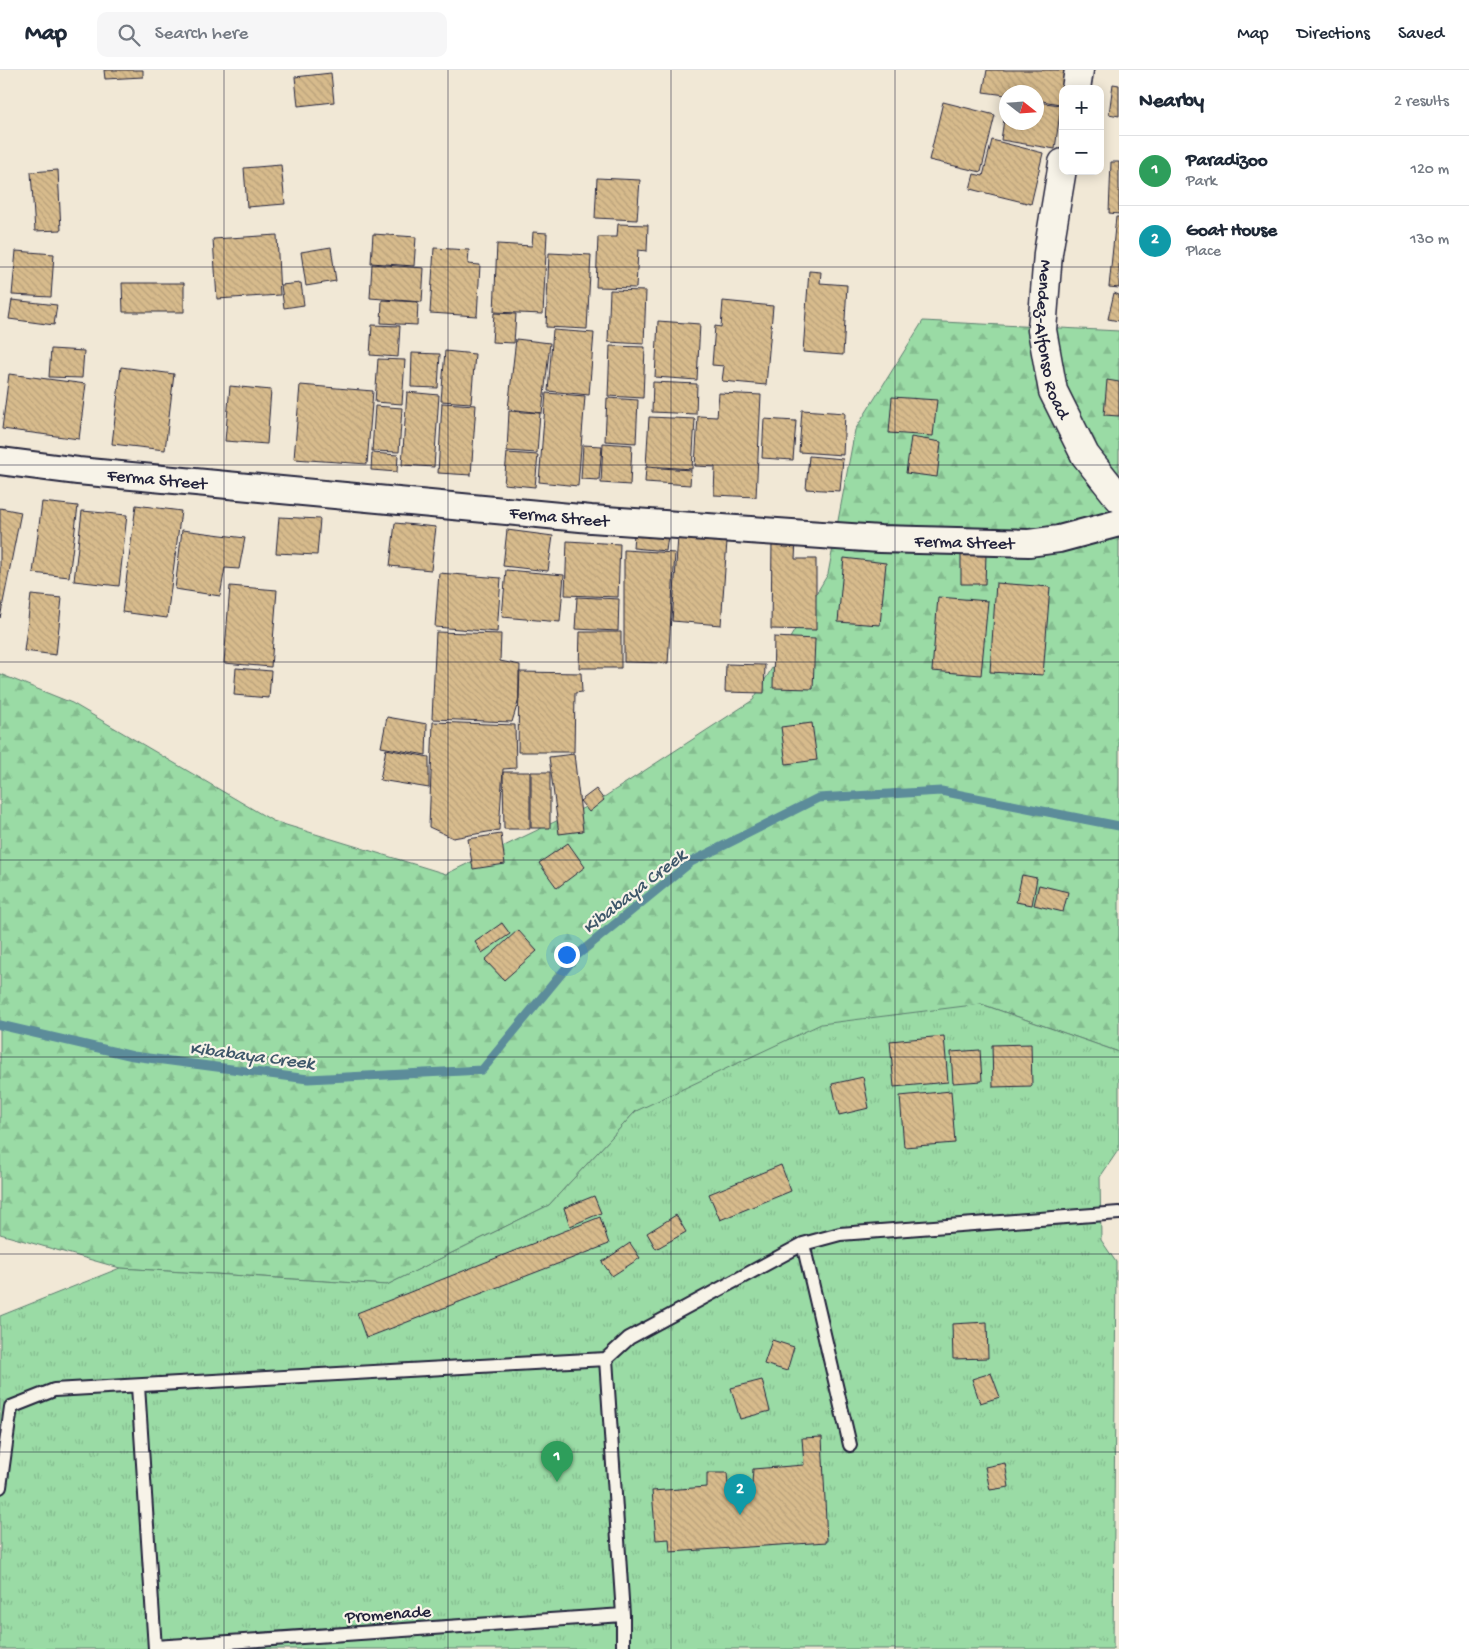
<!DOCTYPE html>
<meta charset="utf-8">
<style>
body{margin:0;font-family:"Gochi Hand",sans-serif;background:#f6f6f7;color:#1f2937}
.controls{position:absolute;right:15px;top:15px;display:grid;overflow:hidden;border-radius:10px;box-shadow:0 2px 12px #0003}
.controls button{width:45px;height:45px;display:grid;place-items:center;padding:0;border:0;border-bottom:1px solid #e0e1e3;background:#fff;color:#1f2937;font:25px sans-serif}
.compass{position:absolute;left:999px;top:15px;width:45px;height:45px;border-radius:50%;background:#fff;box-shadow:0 2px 12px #0003;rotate:107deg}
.you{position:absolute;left:566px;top:884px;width:18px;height:18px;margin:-12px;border:4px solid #fff;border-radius:50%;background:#1a73e8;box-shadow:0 0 0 8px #1a73e833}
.badge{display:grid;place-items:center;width:32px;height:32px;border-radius:50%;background:#0b8043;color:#fff;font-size:16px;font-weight:700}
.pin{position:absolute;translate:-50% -41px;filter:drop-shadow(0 1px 2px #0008)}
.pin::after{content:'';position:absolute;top:26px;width:18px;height:15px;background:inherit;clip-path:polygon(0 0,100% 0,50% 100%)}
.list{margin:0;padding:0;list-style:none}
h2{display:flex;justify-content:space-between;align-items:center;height:65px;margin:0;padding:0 20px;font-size:21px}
h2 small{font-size:16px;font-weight:400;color:#747a83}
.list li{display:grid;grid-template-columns:32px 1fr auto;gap:15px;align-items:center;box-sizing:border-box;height:70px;padding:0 20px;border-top:1px solid #e0e1e3}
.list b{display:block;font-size:19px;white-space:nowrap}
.list p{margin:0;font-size:16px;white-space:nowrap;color:#747a83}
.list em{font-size:16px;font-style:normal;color:#747a83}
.icon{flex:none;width:28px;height:28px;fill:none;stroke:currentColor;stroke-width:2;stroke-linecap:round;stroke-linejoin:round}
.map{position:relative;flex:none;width:1119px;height:1579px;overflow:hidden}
header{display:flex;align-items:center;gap:30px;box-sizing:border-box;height:70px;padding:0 25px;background:#fff;border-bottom:1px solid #e0e1e3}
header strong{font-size:24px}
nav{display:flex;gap:28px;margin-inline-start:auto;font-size:18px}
.search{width:350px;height:45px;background:#f6f6f7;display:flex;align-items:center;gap:12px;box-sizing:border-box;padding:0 18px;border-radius:10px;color:#747a83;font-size:19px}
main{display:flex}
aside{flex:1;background:#fff}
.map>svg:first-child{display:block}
.forest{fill:url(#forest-firs);stroke:#5e7e70}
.park{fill:url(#park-tufts);stroke:#5e7e70}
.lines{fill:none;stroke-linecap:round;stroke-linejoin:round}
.stream{stroke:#5b8c9a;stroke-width:9}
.building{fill:url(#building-back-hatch);stroke:#22223b}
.service-casing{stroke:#22223b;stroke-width:16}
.minor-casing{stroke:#22223b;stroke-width:30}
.secondary-casing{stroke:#22223b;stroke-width:31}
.service{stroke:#f7f3e8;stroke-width:12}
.minor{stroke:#f7f3e8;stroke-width:26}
.secondary{stroke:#f7f3e8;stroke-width:28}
.grid{fill:none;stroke:#22223b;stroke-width:1;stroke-opacity:0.55}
.labels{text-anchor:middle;stroke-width:4.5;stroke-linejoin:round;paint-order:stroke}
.street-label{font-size:18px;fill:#22223b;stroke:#f7f3e8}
.water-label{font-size:19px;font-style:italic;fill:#3e576a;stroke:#f7f3e8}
</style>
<header>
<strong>Map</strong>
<div class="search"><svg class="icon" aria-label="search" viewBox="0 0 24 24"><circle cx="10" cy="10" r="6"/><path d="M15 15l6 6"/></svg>Search here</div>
<nav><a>Map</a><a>Directions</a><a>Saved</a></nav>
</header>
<main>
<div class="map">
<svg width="1119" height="1579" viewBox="0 0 1119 1579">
<defs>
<pattern id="forest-firs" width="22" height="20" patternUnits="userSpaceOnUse" patternTransform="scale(1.25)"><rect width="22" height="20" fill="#9adba5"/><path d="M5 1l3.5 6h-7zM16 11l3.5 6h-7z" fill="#84bc8f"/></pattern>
<pattern id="park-tufts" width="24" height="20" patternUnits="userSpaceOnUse" patternTransform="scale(1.25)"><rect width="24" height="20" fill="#9adba5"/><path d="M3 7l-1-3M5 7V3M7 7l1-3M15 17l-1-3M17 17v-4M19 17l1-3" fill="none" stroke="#84bc8f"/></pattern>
<pattern id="building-back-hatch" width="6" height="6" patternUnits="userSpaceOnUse" patternTransform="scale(1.25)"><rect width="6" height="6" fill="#d7bb8c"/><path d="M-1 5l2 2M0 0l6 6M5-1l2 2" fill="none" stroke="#b8a07a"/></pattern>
</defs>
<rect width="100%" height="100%" fill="#f1e8d6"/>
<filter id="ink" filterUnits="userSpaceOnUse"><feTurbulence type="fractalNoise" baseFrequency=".02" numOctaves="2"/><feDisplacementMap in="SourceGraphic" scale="10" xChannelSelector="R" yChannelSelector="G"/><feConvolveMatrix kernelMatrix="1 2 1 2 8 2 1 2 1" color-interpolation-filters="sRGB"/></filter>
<g filter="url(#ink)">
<path class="forest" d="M 923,251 L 1119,261 L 1119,982 L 981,934 L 636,1041 L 549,1135 L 387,1215 L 120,1198 L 0,1164 L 0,604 L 72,633 L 273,751 L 446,804 L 598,731 L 753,630 L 828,504 L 855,360 Z"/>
<path class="park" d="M 981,934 L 1119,982 L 1119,1079 L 1100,1107 L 1101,1170 L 1116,1192 L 1113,1579 L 0,1579 L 0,1246 L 120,1198 L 387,1215 L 549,1135 L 636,1041 L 821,954 Z"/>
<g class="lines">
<path class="stream" d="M 0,955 L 133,986 L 308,1009 L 482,1000 L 576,886 L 691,792 L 818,728 L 941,721 L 1119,756"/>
</g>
<path class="building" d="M 104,0 L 143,0 L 143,7 L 105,9 Z
M 987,0 L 1065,0 L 1060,34 L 1036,30 L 1036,22 L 1006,22 L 1006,25 L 983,22 Z
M 331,3 L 334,32 L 298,36 L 295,7 Z
M 1113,14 L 1119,15 L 1119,46 L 1109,44 Z
M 943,32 L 995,45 L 981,102 L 929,90 Z
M 1036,32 L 1061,35 L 1055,79 L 1001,70 L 1006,36 L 1006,52 L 1036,52 Z
M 992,70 L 1043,83 L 1031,134 L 970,119 L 974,104 L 983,106 Z
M 1111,92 L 1119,92 L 1119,144 L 1109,143 Z
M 281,95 L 285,134 L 247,137 L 244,98 Z
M 58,100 L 61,160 L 35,161 L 31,102 Z
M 597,108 L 640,110 L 637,150 L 595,148 Z
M 1116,147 L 1119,147 L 1119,218 L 1109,217 Z
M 618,154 L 648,155 L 647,181 L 638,180 L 636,218 L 596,217 L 598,167 L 617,167 Z
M 533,162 L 547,163 L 543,244 L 494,242 L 497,174 L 532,176 Z
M 373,164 L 416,167 L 414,196 L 371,193 Z
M 277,165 L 280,225 L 217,229 L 213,169 Z
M 331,177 L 336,211 L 306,216 L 301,182 Z
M 434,178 L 469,180 L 468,194 L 480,195 L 477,246 L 430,243 Z
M 16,181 L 54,184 L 51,227 L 12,225 Z
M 549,183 L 591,185 L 587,259 L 546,257 Z
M 372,194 L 424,198 L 422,232 L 370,228 Z
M 809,201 L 821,202 L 820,213 L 847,215 L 843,285 L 803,282 Z
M 122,213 L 184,213 L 184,242 L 123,242 Z
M 301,213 L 304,235 L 284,238 L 281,215 Z
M 610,220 L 646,221 L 644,274 L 608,272 Z
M 1114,223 L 1119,225 L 1119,251 L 1108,249 Z
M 12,230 L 57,235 L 54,255 L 9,249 Z
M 382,230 L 418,232 L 417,255 L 381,253 Z
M 723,231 L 773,236 L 766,315 L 722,311 L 724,296 L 712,295 L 715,256 L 721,257 Z
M 494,243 L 516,244 L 514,273 L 492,272 Z
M 658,251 L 700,254 L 697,310 L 655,307 Z
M 372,255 L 400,256 L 398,287 L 370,285 Z
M 553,260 L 594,263 L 589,325 L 548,321 Z
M 516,269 L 550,273 L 542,343 L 508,339 Z
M 610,276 L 645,277 L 643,328 L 608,326 Z
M 51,279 L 84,281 L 82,308 L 49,307 Z
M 445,281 L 475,284 L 471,333 L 441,331 Z
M 412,283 L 440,284 L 438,318 L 411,317 Z
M 378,289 L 405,290 L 402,334 L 375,332 Z
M 121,297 L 174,304 L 165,380 L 112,374 Z
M 9,304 L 86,314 L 79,369 L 2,359 Z
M 1107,310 L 1119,312 L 1119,346 L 1104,345 Z
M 653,312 L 697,314 L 696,344 L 652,342 Z
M 300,315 L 373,321 L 367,394 L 294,389 Z
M 230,316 L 271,320 L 267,374 L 225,371 Z
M 407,322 L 439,325 L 434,397 L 402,395 Z
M 546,323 L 585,326 L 578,416 L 539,412 Z
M 719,323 L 761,325 L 756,427 L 714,425 L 715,397 L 695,396 L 698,346 L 717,347 Z
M 892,327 L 937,330 L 933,366 L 889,363 Z
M 607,328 L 638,330 L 636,373 L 605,371 Z
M 442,333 L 476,335 L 471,405 L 438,403 Z
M 375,336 L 402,338 L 399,382 L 372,381 Z
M 802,340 L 845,343 L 843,385 L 799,382 Z
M 509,341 L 540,343 L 537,383 L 507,381 Z
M 649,347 L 695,349 L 692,399 L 646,396 Z
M 764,349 L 796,351 L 793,390 L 762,388 Z
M 911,367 L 941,372 L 937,407 L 906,403 Z
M 603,373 L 632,375 L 630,415 L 601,413 Z
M 583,375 L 602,376 L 599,410 L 581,409 Z
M 372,383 L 398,385 L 397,402 L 371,400 Z
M 507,383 L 538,385 L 535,417 L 504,414 Z
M 809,386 L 843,389 L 840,421 L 806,419 Z
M 646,397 L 691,400 L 690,415 L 645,412 Z
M 42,432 L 78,436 L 69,507 L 33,503 Z
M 136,435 L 181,441 L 167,548 L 122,542 Z
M 0,438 L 21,442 L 0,548 Z
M 82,441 L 127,445 L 119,516 L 74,511 Z
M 279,447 L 320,449 L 317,485 L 276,483 Z
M 395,453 L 436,457 L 431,500 L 390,496 Z
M 182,460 L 245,468 L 239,499 L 225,498 L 220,526 L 175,519 Z
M 507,460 L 553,466 L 548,501 L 503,496 Z
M 634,463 L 668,466 L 666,481 L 633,478 Z
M 678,467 L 727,471 L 721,555 L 672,551 Z
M 772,470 L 796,470 L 795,489 L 816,489 L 816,560 L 771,559 Z
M 567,471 L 620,474 L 618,527 L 565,525 Z
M 624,480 L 675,483 L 668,593 L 624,592 Z
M 961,484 L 986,484 L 985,514 L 961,514 Z
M 844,488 L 886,493 L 880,555 L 838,552 Z
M 506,500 L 564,505 L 560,552 L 502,547 Z
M 439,503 L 501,508 L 497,562 L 435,557 Z
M 996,513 L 1050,517 L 1043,605 L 990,602 Z
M 230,516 L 277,520 L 271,597 L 224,593 Z
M 31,525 L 62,528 L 56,585 L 24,581 Z
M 577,527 L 619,529 L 618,561 L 575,559 Z
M 938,527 L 988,531 L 981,605 L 932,601 Z
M 436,562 L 501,564 L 500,591 L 520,595 L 519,629 L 512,652 L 432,649 Z
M 580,562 L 621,562 L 621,598 L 579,598 Z
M 774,567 L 815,569 L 813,619 L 773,618 Z
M 726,594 L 765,595 L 764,623 L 725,622 Z
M 236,598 L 271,601 L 269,628 L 234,625 Z
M 519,602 L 581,603 L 582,622 L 575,623 L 574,682 L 518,682 Z
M 387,647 L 427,654 L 426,685 L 381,677 Z
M 433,652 L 515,655 L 516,698 L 503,699 L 499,760 L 453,768 L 429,757 Z
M 812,653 L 817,690 L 786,694 L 781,657 Z
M 386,679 L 429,687 L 429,718 L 380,710 Z
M 574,684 L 583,761 L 559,764 L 549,687 Z
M 503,702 L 530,702 L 530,759 L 504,759 Z
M 531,702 L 550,702 L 550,758 L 531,758 Z
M 596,719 L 604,730 L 589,742 L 580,731 Z
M 501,764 L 505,794 L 473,799 L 468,769 Z
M 568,773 L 585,797 L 557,818 L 539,793 Z
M 1022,805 L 1037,808 L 1032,835 L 1016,832 Z
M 1039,815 L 1068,822 L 1063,842 L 1034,835 Z
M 502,853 L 510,864 L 482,883 L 475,872 Z
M 518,860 L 537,881 L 504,910 L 485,890 Z
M 944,966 L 948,1012 L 894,1017 L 890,971 Z
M 1031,974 L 1032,1016 L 993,1017 L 992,975 Z
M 980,980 L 982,1011 L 953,1013 L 951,982 Z
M 863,1007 L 869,1038 L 839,1045 L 832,1014 Z
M 951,1021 L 955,1073 L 904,1077 L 900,1026 Z
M 781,1095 L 791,1121 L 720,1150 L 709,1124 Z
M 594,1126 L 601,1143 L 570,1156 L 564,1138 Z
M 676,1145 L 686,1162 L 656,1179 L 647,1163 Z
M 600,1147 L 609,1174 L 366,1268 L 357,1243 Z
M 630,1173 L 640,1188 L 612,1206 L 602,1192 Z
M 987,1252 L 988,1288 L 953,1289 L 952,1254 Z
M 772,1270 L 794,1277 L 787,1301 L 764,1294 Z
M 991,1303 L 1000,1327 L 980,1333 L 972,1309 Z
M 762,1310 L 770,1341 L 740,1349 L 731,1318 Z
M 822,1367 L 827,1472 L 670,1482 L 669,1469 L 656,1470 L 652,1421 L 707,1417 L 707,1403 L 727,1403 L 728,1414 L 752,1414 L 753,1399 L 804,1395 L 802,1368 Z
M 1005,1393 L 1009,1417 L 990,1420 L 985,1397 Z"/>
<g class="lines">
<defs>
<path id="service" d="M 803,1174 L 850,1375
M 606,1289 L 623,1545 L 623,1579
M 138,1316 L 155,1579
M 0,1417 L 11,1337 L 54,1320 L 606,1289 L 629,1268 L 803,1174 L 840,1164 L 1119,1143
M 155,1577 L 623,1545"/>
<g id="minor">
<path id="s1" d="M 0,391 L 78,401 L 591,449 L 880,469 L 1029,473 L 1059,469 L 1119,453"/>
</g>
<g id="secondary">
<path d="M 1076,19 L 1079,0"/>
<path id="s2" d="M 1063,93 L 1048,183 L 1042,260 L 1053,321 L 1085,385 L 1119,428"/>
</g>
</defs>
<use href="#service" class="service-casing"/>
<use href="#minor" class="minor-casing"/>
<use href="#secondary" class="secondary-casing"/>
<use href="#service" class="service"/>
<use href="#minor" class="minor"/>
<use href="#secondary" class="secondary"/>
</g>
</g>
<path class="grid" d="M 224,0 L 224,1579M 448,0 L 448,1579M 671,0 L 671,1579M 895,0 L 895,1579M 0,197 L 1119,197M 0,395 L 1119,395M 0,592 L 1119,592M 0,790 L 1119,790M 0,987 L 1119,987M 0,1184 L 1119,1184M 0,1382 L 1119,1382"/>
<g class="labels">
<g class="street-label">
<text dy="6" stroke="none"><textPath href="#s2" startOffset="179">Mendez-Alfonso Road</textPath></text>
<text dy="6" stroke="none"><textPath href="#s1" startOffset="158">Ferma Street</textPath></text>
<text dy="6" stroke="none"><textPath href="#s1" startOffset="562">Ferma Street</textPath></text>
<text dy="6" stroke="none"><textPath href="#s1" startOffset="968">Ferma Street</textPath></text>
<text transform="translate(388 1543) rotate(-4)" y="6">Promenade</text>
</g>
<g class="water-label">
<text transform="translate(633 820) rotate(-38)" y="7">Kibabaya Creek</text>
<text transform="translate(252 984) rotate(7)" y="7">Kibabaya Creek</text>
</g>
</g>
</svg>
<div class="controls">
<button>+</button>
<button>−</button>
</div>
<svg class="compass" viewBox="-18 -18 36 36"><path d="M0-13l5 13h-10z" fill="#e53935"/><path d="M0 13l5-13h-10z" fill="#747a83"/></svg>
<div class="you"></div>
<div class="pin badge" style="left:557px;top:1412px;background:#2e9e5b">1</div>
<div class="pin badge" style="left:740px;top:1445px;background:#0f9aa8">2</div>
</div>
<aside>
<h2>Nearby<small>2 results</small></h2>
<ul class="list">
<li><span class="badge" style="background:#2e9e5b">1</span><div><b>Paradizoo</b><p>Park</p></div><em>120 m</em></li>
<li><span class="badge" style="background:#0f9aa8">2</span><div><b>Goat House</b><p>Place</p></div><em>130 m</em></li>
</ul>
</aside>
</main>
